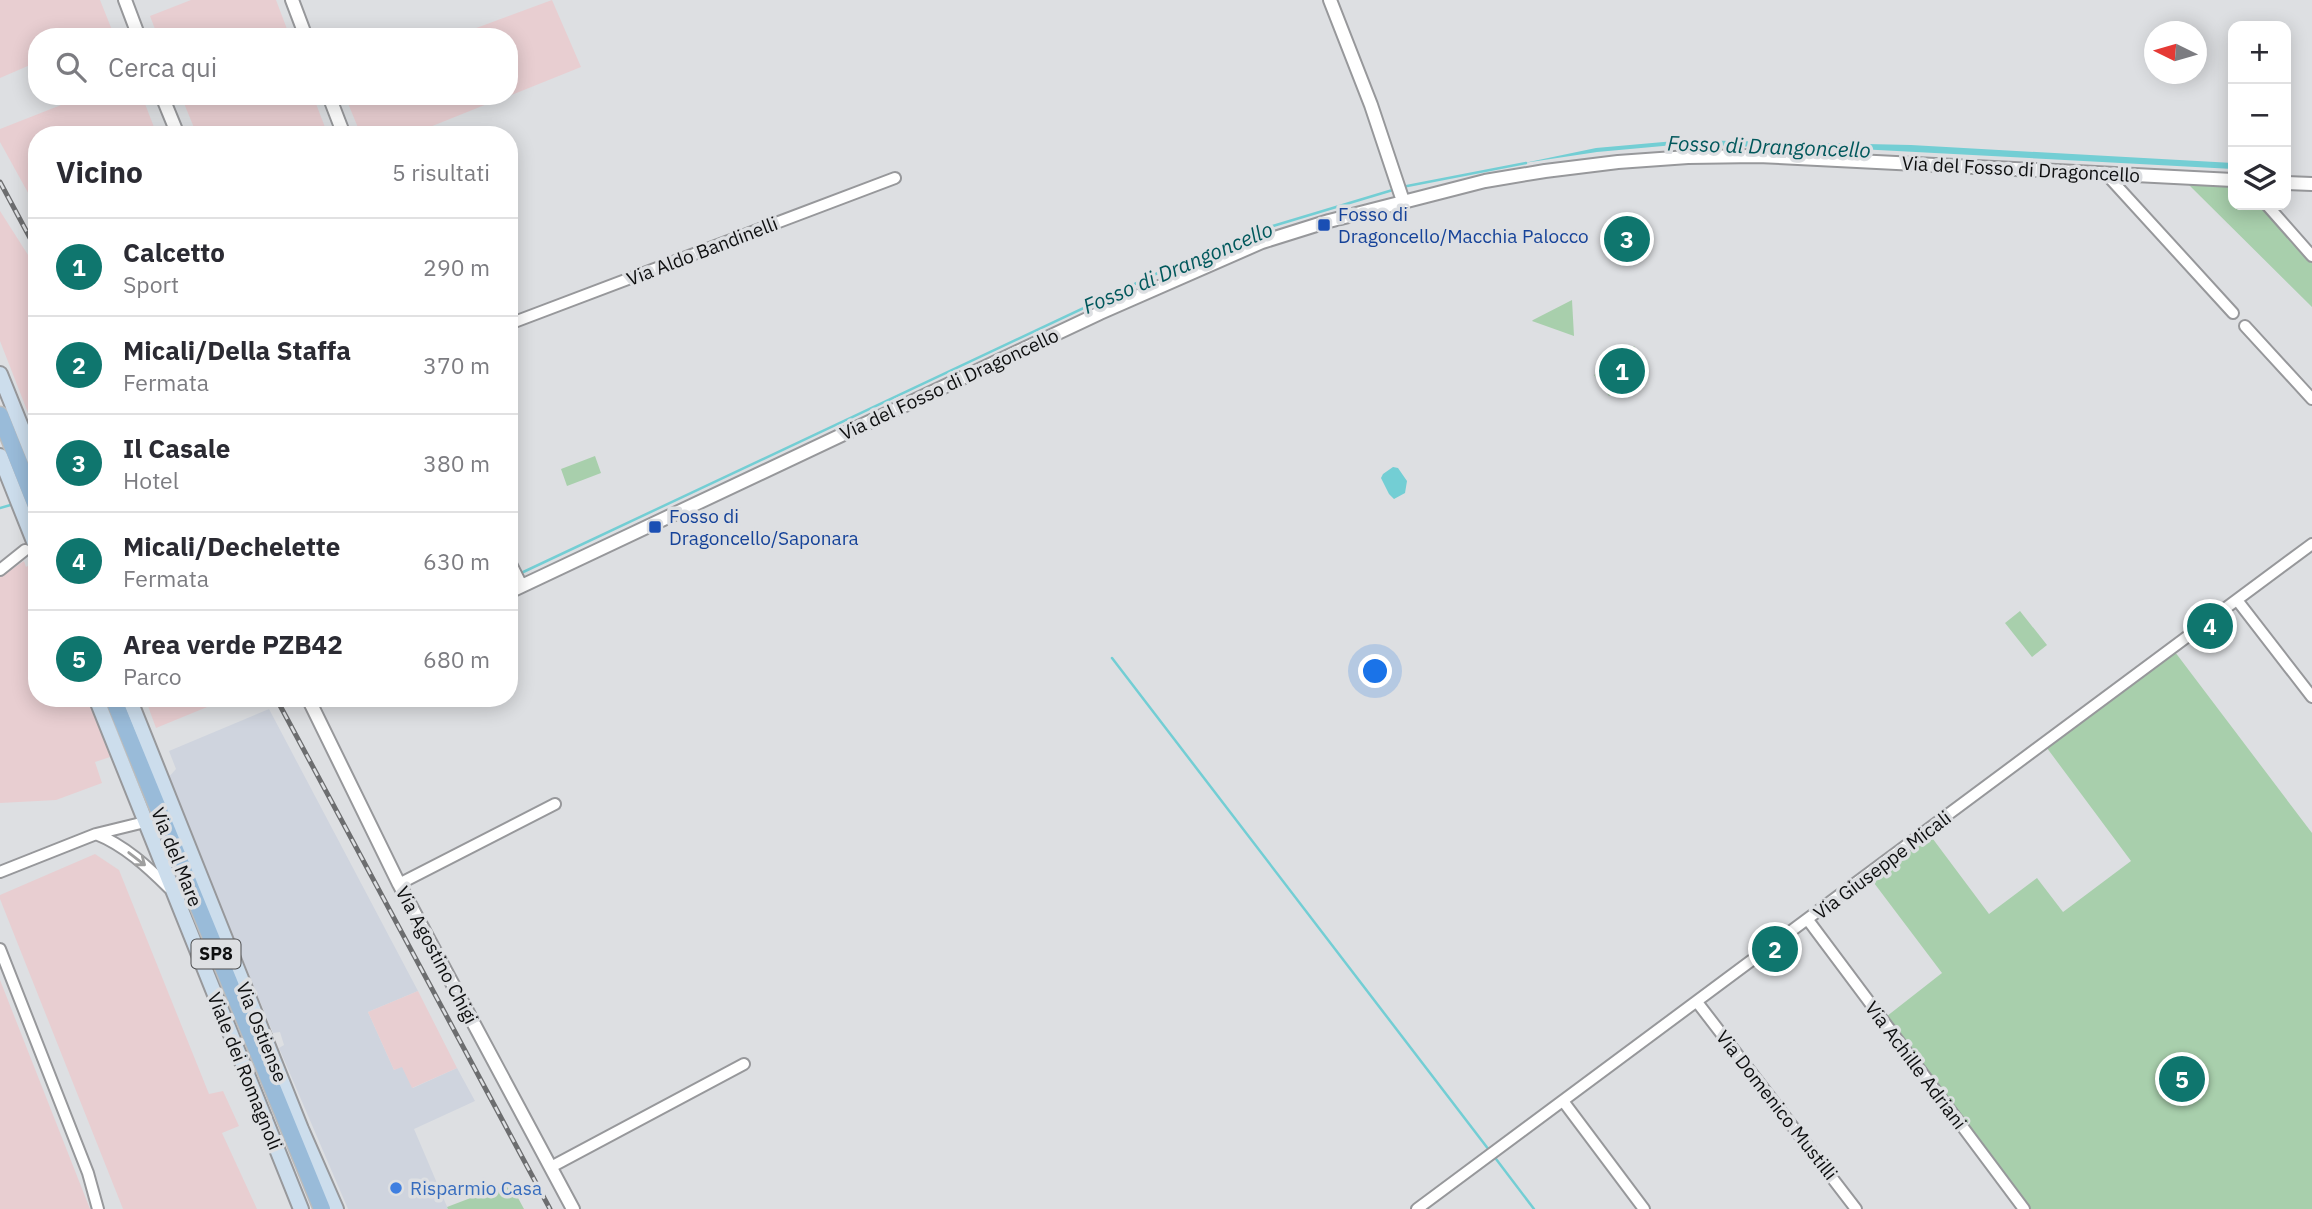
<!DOCTYPE html>
<html lang="it">
<meta charset="utf-8">
<style>
body{margin:0;font-family:"IBM Plex Sans",sans-serif;background:#f7f7f7;color:#2b2b33}
.controls{position:absolute;right:21px;top:21px;display:grid;overflow:hidden;border-radius:14px;box-shadow:0 4px 18px #0003}
.controls button{width:63px;height:63px;display:grid;place-items:center;padding:0;border:0;border-bottom:2px solid #e1e1e2;background:#fff;color:#2b2b33;font:35px sans-serif}
.compass{position:absolute;left:2144px;top:21px;width:63px;height:63px;border-radius:50%;background:#fff;box-shadow:0 4px 18px #0003;rotate:275deg}
.you{position:absolute;left:1376px;top:672px;width:24px;height:24px;margin:-18px;border:5px solid #fff;border-radius:50%;background:#1a73e8;box-shadow:0 0 0 10px #1a73e833}
.badge{display:grid;place-items:center;width:46px;height:46px;border-radius:50%;background:#0f766e;color:#fff;font-size:23px;font-weight:700}
.pin{position:absolute;translate:-50% -50%;border:4px solid #fff;box-shadow:0 2px 7px #0006}
.list{margin:0;padding:0;list-style:none}
h2{display:flex;justify-content:space-between;align-items:center;height:91px;margin:0;padding:0 28px;font-size:30px}
h2 small{font-size:23px;font-weight:400;color:#7c7c81}
.list li{display:grid;grid-template-columns:46px 1fr auto;gap:21px;align-items:center;box-sizing:border-box;height:98px;padding:0 28px;border-top:2px solid #e1e1e2}
.list b{display:block;font-size:26px;white-space:nowrap}
.list p{margin:0;font-size:23px;white-space:nowrap;color:#7c7c81}
.list em{font-size:23px;font-style:normal;color:#7c7c81}
.icon{flex:none;width:38px;height:38px;fill:none;stroke:currentColor;stroke-width:2;stroke-linecap:round;stroke-linejoin:round}
.map{position:relative;flex:none;width:2312px;height:1209px;overflow:hidden}
.search{position:absolute;background:#fff;box-shadow:0 4px 18px #0003;left:28px;top:28px;width:490px;height:77px;display:flex;align-items:center;gap:18px;box-sizing:border-box;padding:0 24px;border-radius:28px;color:#7c7c81;font-size:26px}
.panel{position:absolute;background:#fff;box-shadow:0 4px 18px #0003;left:28px;top:126px;width:490px;height:581px;border-radius:28px}
.map>svg:first-child{display:block}
.built{fill:#cfd4de}
.industrial{fill:#e8ced1}
.green{fill:#a8cfac}
.water{fill:#73ced4}
.lines{fill:none;stroke-linecap:round;stroke-linejoin:round}
.stream{stroke:#73ced4;stroke-width:2.5}
.minor-casing{stroke:#97989b;stroke-width:14}
.tertiary-casing{stroke:#97989b;stroke-width:16}
.secondary-casing{stroke:#97989b;stroke-width:18}
.primary-casing{stroke:#bcbcbc;stroke-width:19}
.minor{stroke:#fff;stroke-width:10}
.tertiary{stroke:#fff;stroke-width:12}
.secondary{stroke:#ccddec;stroke-width:14}
.primary{stroke:#99bbd9;stroke-width:16}
.rail-casing{stroke:#6c6d6f;stroke-width:5}
.rail{stroke:#dddfe2;stroke-width:2.5;stroke-dasharray:8;stroke-linecap:butt}
.oneway{stroke:#9f9f9f}
.transit-dot{fill:#1a4fb4;stroke:#dddfe2;stroke-width:2.5}
.shop-dot{fill:#3f7fe0;stroke:#dddfe2;stroke-width:2.5}
.labels{text-anchor:middle;stroke-width:7;stroke-linejoin:round;paint-order:stroke}
.shield{fill:#dddfe2;stroke:#4c4d4f;stroke-width:2}
.shield-label{font-size:18px;font-weight:bold;fill:#0e0f10}
.street-label{font-size:19px;fill:#0e0f10;stroke:#dddfe2}
.transit-label{font-size:19px;fill:#164399;stroke:#dddfe2;text-anchor:start}
.shop-label{font-size:19px;fill:#366cbe;stroke:#dddfe2;text-anchor:start}
.water-label{font-size:21px;font-style:italic;fill:#01585c;stroke:#dddfe2}
</style>
<div class="map">
<svg width="2312" height="1209" viewBox="0 0 2312 1209">
<rect width="100%" height="100%" fill="#dddfe2"/>
<path class="built" d="M 269,709 L 418,991 L 368,1012 L 394,1070 L 402,1066 L 413,1088 L 457,1068 L 475,1101 L 414,1129 L 448,1209 L 348,1209 L 279,1048 L 284,1045 L 280,1032 L 273,1033 L 168,778 L 176,769 L 169,751 Z"/>
<path class="industrial" d="M 0,0 L 100,0 L 112,30 L 97,37 L 37,37 L 37,62 L 0,78 Z
M 191,0 L 276,0 L 290,37 L 158,37 L 150,16 Z
M 552,0 L 581,67 L 509,96 L 509,37 L 452,37 Z
M 84,96 L 142,96 L 157,135 L 37,135 L 37,209 L 0,142 L 0,129 Z
M 181,96 L 313,96 L 328,135 L 197,135 Z
M 345,96 L 507,96 L 410,135 L 361,135 Z
M 0,211 L 37,269 L 37,436 L 0,341 Z
M 24,561 L 26,567 L 35,561 L 37,565 L 37,698 L 88,698 L 110,757 L 95,762 L 102,783 L 56,800 L 0,803 L 0,577 Z
M 145,698 L 229,698 L 156,728 Z
M 95,854 L 119,870 L 209,1094 L 223,1091 L 239,1126 L 222,1133 L 257,1209 L 123,1209 L 0,899 L 0,895 Z
M 0,980 L 90,1209 L 0,1209 Z
M 418,991 L 457,1068 L 412,1088 L 402,1067 L 394,1070 L 368,1012 Z"/>
<path class="green" d="M 2189,185 L 2233,187 L 2233,205 L 2260,205 L 2312,263 L 2312,307 Z
M 1572,300 L 1574,336 L 1532,321 L 1533,320 Z
M 1634,346 L 1649,367 L 1609,396 L 1594,375 Z
M 595,456 L 601,473 L 567,486 L 561,469 Z
M 2020,611 L 2047,645 L 2032,657 L 2005,623 Z
M 2172,648 L 2312,833 L 2312,1209 L 2024,1209 L 1882,1020 L 1942,973 L 1868,875 L 1927,831 L 1989,914 L 2037,878 L 2063,912 L 2131,861 L 2044,744 Z
M 510,1183 L 524,1209 L 448,1209 L 447,1207 Z"/>
<path class="water" d="M 1686,140 L 1911,145 L 2233,163 L 2233,169 L 1859,149 L 1674,145 L 1597,152 L 1524,163 L 1596,148 Z
M 1393,467 L 1398,468 L 1407,481 L 1405,493 L 1394,499 L 1389,494 L 1381,478 L 1383,474 Z"/>
<g class="lines">
<path class="stream" d="M 1402,187 L 1526,163
M 0,508 L 14,504
M 519,574 L 1192,257 L 1263,229 L 1396,189
M 1112,658 L 1489,1150
M 1493,1155 L 1534,1209"/>
<defs>
<path id="minor" d="M 2106,174 L 2233,313
M 2267,205 L 2312,256
M 509,324 L 895,178
M 2245,326 L 2312,399
M 0,570 L 25,550
M 2237,600 L 2312,697
M 96,834 C 124,845 148,867 169,888
M 0,872 L 96,834 L 145,822
M 399,884 L 555,804
M 1808,920 L 2024,1209
M 0,949 L 88,1173 L 98,1209
M 1697,1002 L 1856,1209
M 1563,1101 L 1644,1209
M 551,1167 L 744,1064
M 1417,1209 L 2312,544"/>
<path id="tertiary" d="M 125,0 L 139,37
M 292,0 L 306,37
M 1330,0 L 1371,105 L 1403,201
M 162,96 L 178,135
M 329,96 L 344,135
M 2286,183 L 2312,184
M 509,562 L 521,586
M 509,592 L 1100,313 L 1262,242 L 1329,221 L 1485,181 L 1545,171 L 1618,162 L 1688,157 L 1758,156 L 2233,180
M 308,698 L 399,884 L 573,1209"/>
<path id="secondary" d="M 0,374 L 37,466
M 0,456 L 37,549
M 96,698 L 301,1209
M 129,698 L 301,1129 L 336,1209"/>
<path id="primary" d="M 0,415 L 37,508
M 113,698 L 322,1209"/>
</defs>
<use href="#minor" class="minor-casing"/>
<use href="#tertiary" class="tertiary-casing"/>
<use href="#secondary" class="secondary-casing"/>
<use href="#primary" class="primary-casing"/>
<use href="#minor" class="minor"/>
<use href="#tertiary" class="tertiary"/>
<use href="#secondary" class="secondary"/>
<use href="#primary" class="primary"/>
<defs>
<path id="rail" d="M 0,182 L 37,251
M 276,698 L 550,1209"/>
</defs>
<use href="#rail" class="rail-casing"/>
<use href="#rail" class="rail"/>
</g>
<defs><path id="oneway-shaft" d="M-6 0H5M1.5-3L5.5 0L1.5 3" fill="none" stroke-width="1.6" stroke-linecap="round" stroke-linejoin="round" transform="scale(1.75)"/></defs>
<use class="oneway" href="#oneway-shaft" transform="translate(137 859) rotate(38)"/>
<g class="transit-dot">
<rect x="1317" y="218" width="14" height="14" rx="3.5"/>
<rect x="648" y="520" width="14" height="14" rx="3.5"/>
</g>
<circle class="shop-dot" cx="396" cy="1188" r="7"/>
<g class="labels">
<rect class="shield" x="191.5" y="939.5" width="49" height="29" rx="5"/>
<g class="shield-label">
<text x="216" y="960">SP8</text>
</g>
<g class="street-label">
<text transform="translate(2021 169) rotate(3)" y="7">Via del Fosso di Dragoncello</text>
<text transform="translate(702 251) rotate(-21)" y="7">Via Aldo Bandinelli</text>
<text transform="translate(949 384) rotate(-25)" y="7">Via del Fosso di Dragoncello</text>
<text transform="translate(177 857) rotate(68)" y="7">Via del Mare</text>
<text transform="translate(1882 865) rotate(-37)" y="7">Via Giuseppe Micali</text>
<text transform="translate(437 955) rotate(62)" y="7">Via Agostino Chigi</text>
<text transform="translate(262 1032) rotate(68)" y="7">Via Ostiense</text>
<text transform="translate(1916 1065) rotate(53)" y="7">Via Achille Adriani</text>
<text transform="translate(245 1071) rotate(68)" y="7">Viale dei Romagnoli</text>
<text transform="translate(1777 1105) rotate(52)" y="7">Via Domenico Mustilli</text>
</g>
<g class="transit-label">
<text x="1338" y="221">Fosso di<tspan x="1338" dy="22">Dragoncello/Macchia Palocco</tspan></text>
<text x="669" y="523">Fosso di<tspan x="669" dy="22">Dragoncello/Saponara</tspan></text>
</g>
<g class="shop-label">
<text x="410" y="1195">Risparmio Casa</text>
</g>
<g class="water-label">
<text transform="translate(1769 147) rotate(2)" y="7">Fosso di Drangoncello</text>
<text transform="translate(1178 268) rotate(-23)" y="7">Fosso di Drangoncello</text>
</g>
</g>
</svg>
<div class="controls">
<button>+</button>
<button>−</button>
<button><svg class="icon" aria-label="layers" viewBox="0 0 24 24"><path d="M12 4l9 5-9 5-9-5zM3 14l9 5 9-5"/></svg></button>
</div>
<svg class="compass" viewBox="-18 -18 36 36"><path d="M0-13l5 13h-10z" fill="#e53935"/><path d="M0 13l5-13h-10z" fill="#7c7c81"/></svg>
<div class="you"></div>
<div class="pin badge" style="left:1622px;top:371px">1</div>
<div class="pin badge" style="left:1775px;top:949px">2</div>
<div class="pin badge" style="left:1627px;top:239px">3</div>
<div class="pin badge" style="left:2210px;top:626px">4</div>
<div class="pin badge" style="left:2182px;top:1079px">5</div>
<div class="search"><svg class="icon" aria-label="search" viewBox="0 0 24 24"><circle cx="10" cy="10" r="6"/><path d="M15 15l6 6"/></svg>Cerca qui</div>
<section class="panel">
<h2>Vicino<small>5 risultati</small></h2>
<ul class="list">
<li><span class="badge">1</span><div><b>Calcetto</b><p>Sport</p></div><em>290 m</em></li>
<li><span class="badge">2</span><div><b>Micali/Della Staffa</b><p>Fermata</p></div><em>370 m</em></li>
<li><span class="badge">3</span><div><b>Il Casale</b><p>Hotel</p></div><em>380 m</em></li>
<li><span class="badge">4</span><div><b>Micali/Dechelette</b><p>Fermata</p></div><em>630 m</em></li>
<li><span class="badge">5</span><div><b>Area verde PZB42</b><p>Parco</p></div><em>680 m</em></li>
</ul>
</section>
</div>
